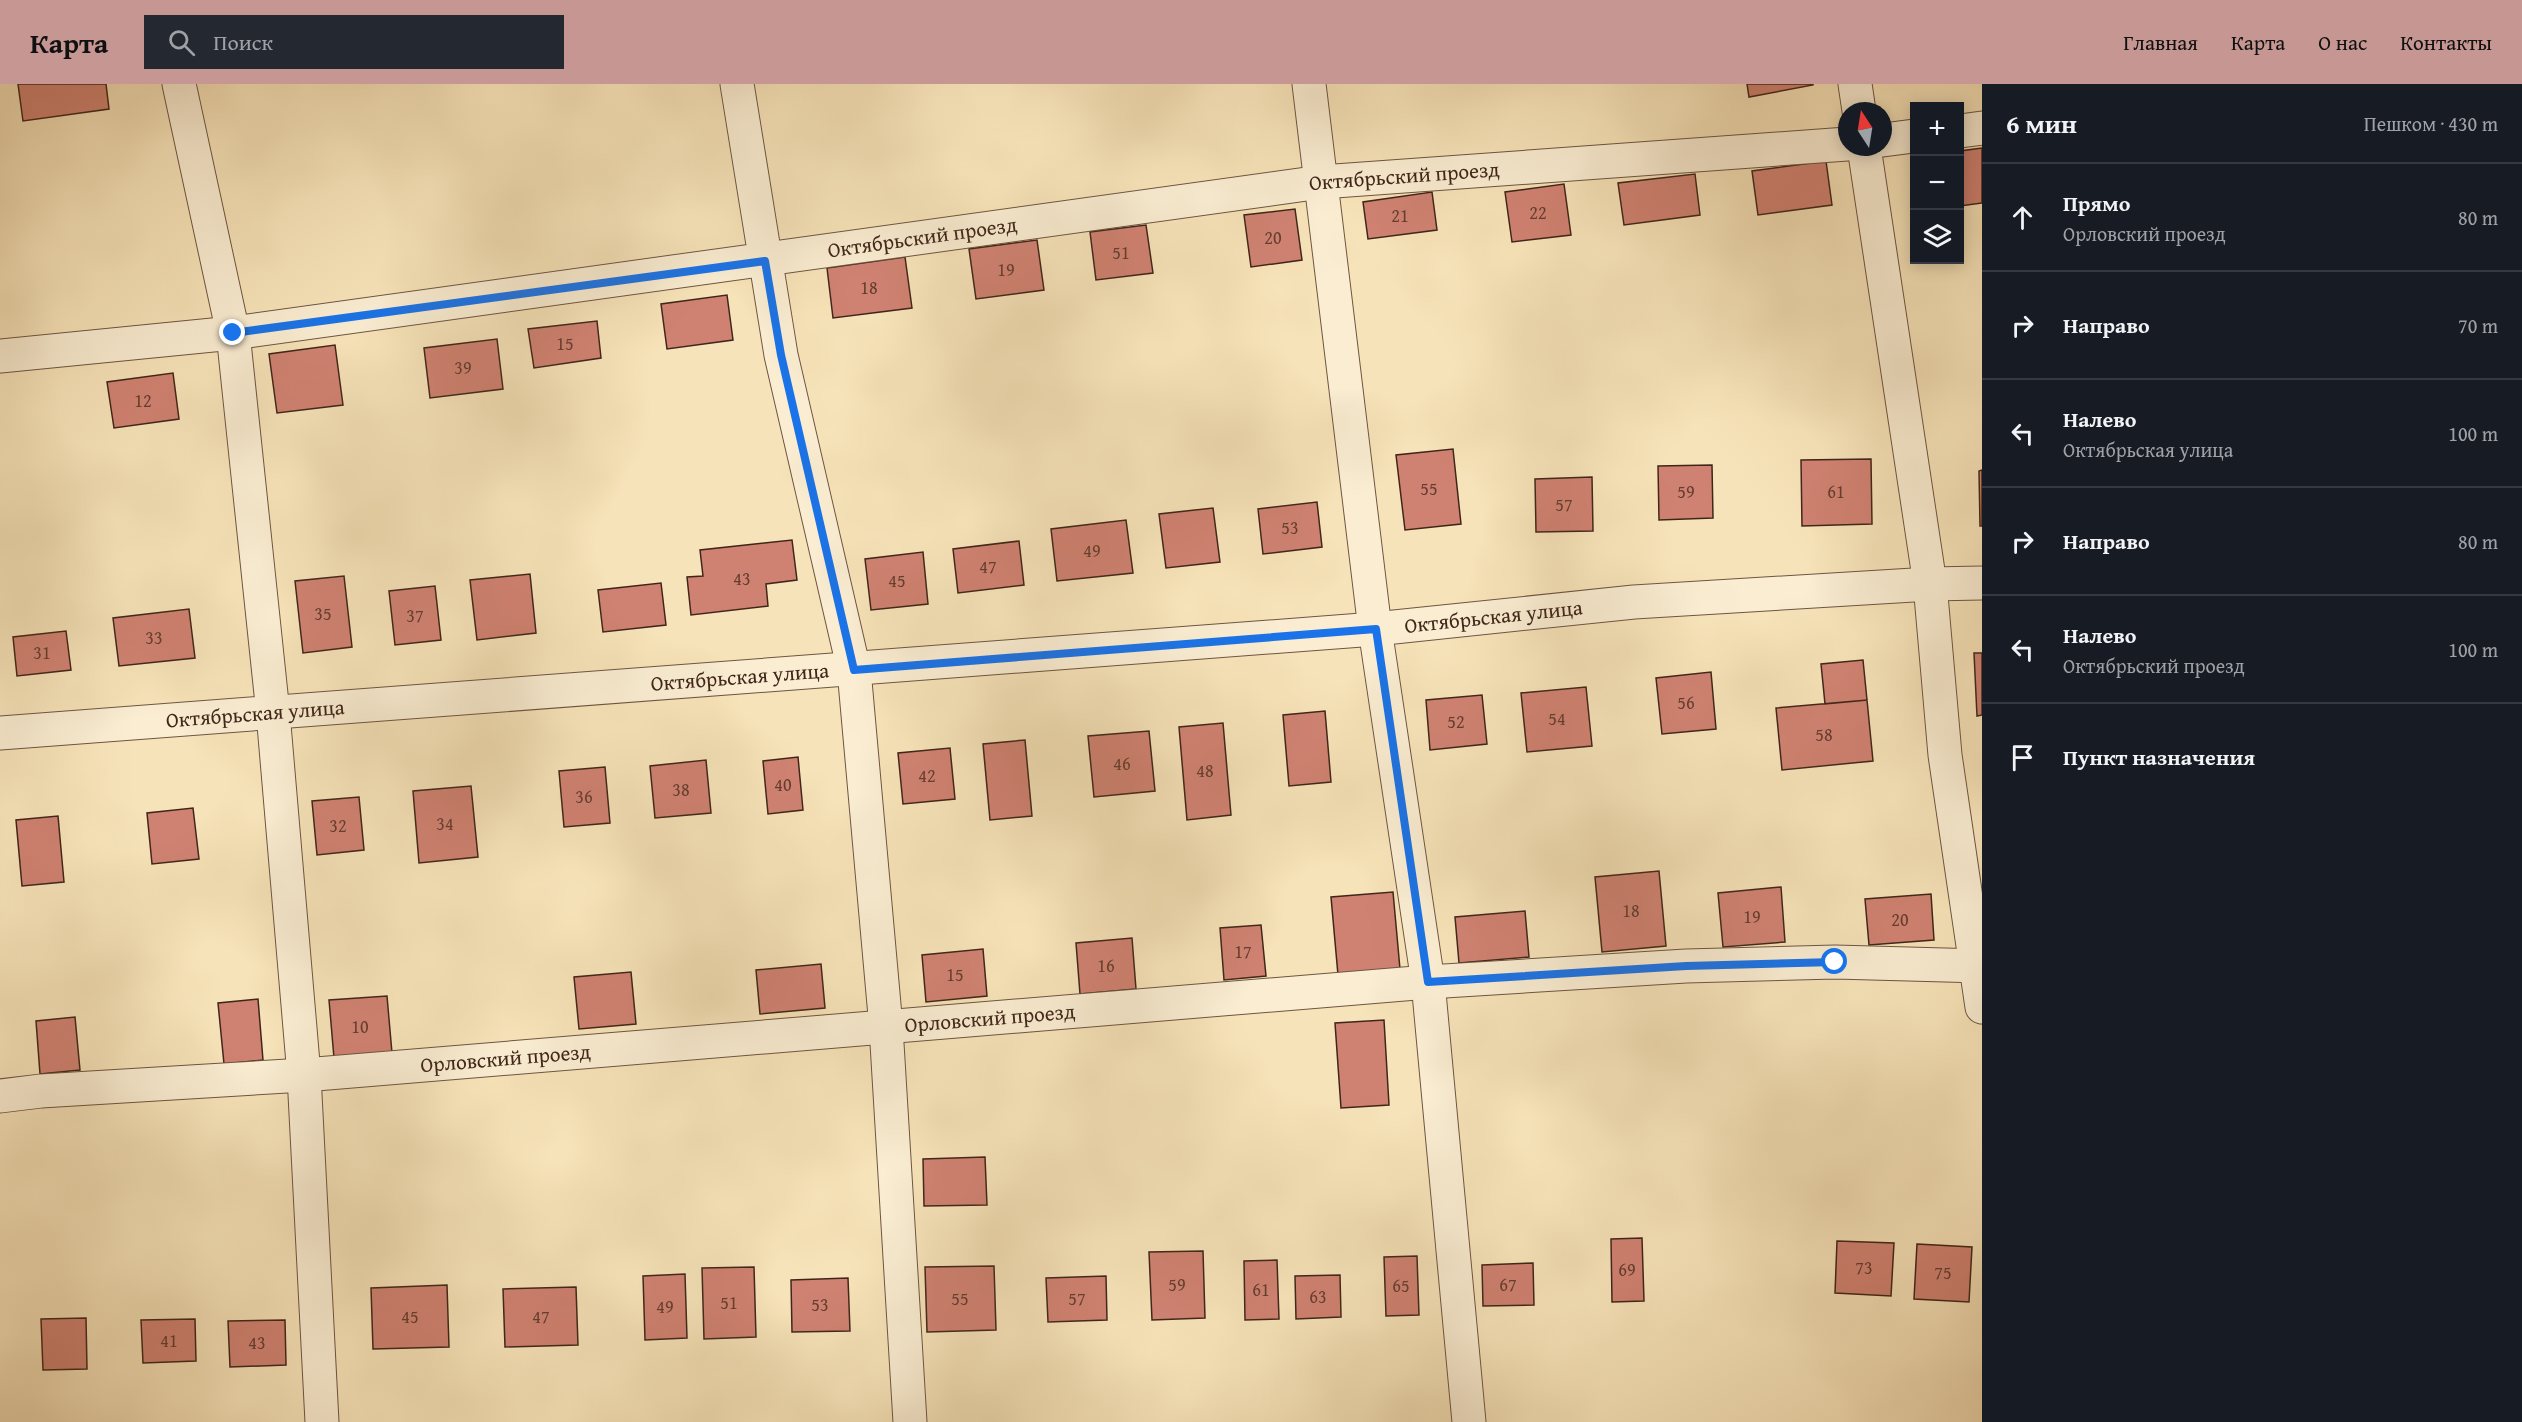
<!DOCTYPE html>
<html lang="ru">
<meta charset="utf-8">
<style>
body{margin:0;font-family:"Gentium Book Plus",serif;background:#242831;color:#f1f3f6}
.controls{position:absolute;right:18px;top:18px;display:grid;overflow:hidden;border-radius:0px;box-shadow:0 3px 15px #0003}
.controls button{width:54px;height:54px;display:grid;place-items:center;padding:0;border:0;border-bottom:2px solid #363941;background:#171b24;color:#f1f3f6;font:30px sans-serif}
.compass{position:absolute;left:1838px;top:18px;width:54px;height:54px;border-radius:50%;background:#171b24;box-shadow:0 3px 15px #0003;rotate:348deg}
.stop{position:absolute;width:18px;height:18px;margin:-14px;border:4px solid #1a73e8;border-radius:50%;background:#fff}
.stop.end{background:#1a73e8;border-color:#fff;box-shadow:0 2px 6px #0008}
.list{margin:0;padding:0;list-style:none}
h2{display:flex;justify-content:space-between;align-items:center;height:78px;margin:0;padding:0 24px;font-size:26px}
h2 small{font-size:20px;font-weight:400;color:#9ea1a6}
.list li{display:grid;grid-template-columns:39px 1fr auto;gap:18px;align-items:center;box-sizing:border-box;height:108px;padding:0 24px;border-top:2px solid #363941}
.list b{display:block;font-size:22px;white-space:nowrap}
.list p{margin:0;font-size:20px;white-space:nowrap;color:#9ea1a6}
.list em{font-size:20px;font-style:normal;color:#9ea1a6}
.icon{flex:none;width:33px;height:33px;fill:none;stroke:currentColor;stroke-width:2;stroke-linecap:round;stroke-linejoin:round}
.map{position:relative;flex:none;width:1982px;height:1338px;overflow:hidden}
header{display:flex;align-items:center;gap:36px;box-sizing:border-box;height:84px;padding:0 30px;background:#c59692;color:#111}
header strong{font-size:28px}
nav{display:flex;gap:33px;margin-inline-start:auto;font-size:21px}
.search{width:420px;height:54px;background:#242831;display:flex;align-items:center;gap:15px;box-sizing:border-box;padding:0 21px;border-radius:0px;color:#9ea1a6;font-size:22px}
main{display:flex}
aside{flex:1;background:#171b24}
.map>svg:first-child{display:block}
.building{fill:#d08272;stroke:#40261a;stroke-width:1.5}
.lines{fill:none;stroke-linecap:round;stroke-linejoin:round}
.minor-casing{stroke:#6e5542;stroke-width:35}
.minor{stroke:#faedd2;stroke-width:33}
.route{stroke:#1a73e8;stroke-width:8}
.labels{text-anchor:middle;stroke-width:5;stroke-linejoin:round;paint-order:stroke}
.number-label{font-size:18px;fill:#643d30}
.street-label{font-size:21px;fill:#40261a;stroke:#faedd2}
</style>
<header>
<strong>Карта</strong>
<div class="search"><svg class="icon" aria-label="search" viewBox="0 0 24 24"><circle cx="10" cy="10" r="6"/><path d="M15 15l6 6"/></svg>Поиск</div>
<nav><a>Главная</a><a>Карта</a><a>О нас</a><a>Контакты</a></nav>
</header>
<main>
<div class="map">
<svg width="1982" height="1338" viewBox="0 0 1982 1338">
<rect width="100%" height="100%" fill="#f7e3b9"/>
<filter id="stains"><feTurbulence type="fractalNoise" baseFrequency=".00333" numOctaves="4"/><feColorMatrix values="0 0 0 0 .2 0 0 0 0 .09 0 0 0 0 .02 0 0 0 .5 -.17"/></filter>
<radialGradient id="worn" r=".72"><stop offset=".6" stop-color="#630" stop-opacity="0"/><stop offset="1" stop-color="#630" stop-opacity=".3"/></radialGradient>
<path class="building" d="M 18,0 L 106,0 L 109,25 L 23,37 Z
M 1747,0 L 1813,0 L 1813,1 L 1749,13 Z
M 1982,64 L 1982,119 L 1960,122 L 1960,67 Z
M 1826,77 L 1832,121 L 1758,131 L 1752,87 Z
M 1695,90 L 1700,131 L 1624,141 L 1618,99 Z
M 1564,100 L 1571,151 L 1512,158 L 1505,108 Z
M 1432,108 L 1437,146 L 1368,155 L 1363,118 Z
M 1295,125 L 1302,176 L 1251,183 L 1244,131 Z
M 1146,141 L 1153,189 L 1096,196 L 1090,148 Z
M 1037,156 L 1044,206 L 976,215 L 969,165 Z
M 905,173 L 912,224 L 833,234 L 827,184 Z
M 727,211 L 733,256 L 667,265 L 661,220 Z
M 597,237 L 601,274 L 534,284 L 528,245 Z
M 497,255 L 503,305 L 430,314 L 424,264 Z
M 335,261 L 343,321 L 277,329 L 269,270 Z
M 173,289 L 179,335 L 114,344 L 107,298 Z
M 1453,365 L 1461,440 L 1405,446 L 1396,371 Z
M 1871,375 L 1872,440 L 1802,442 L 1801,376 Z
M 1712,381 L 1713,434 L 1659,436 L 1658,382 Z
M 1982,386 L 1982,442 L 1980,442 L 1979,387 Z
M 1592,393 L 1593,447 L 1536,448 L 1535,395 Z
M 1317,418 L 1322,463 L 1263,470 L 1258,425 Z
M 1213,424 L 1220,478 L 1166,484 L 1159,430 Z
M 1126,436 L 1133,489 L 1057,497 L 1051,445 Z
M 792,456 L 797,496 L 766,500 L 768,522 L 691,531 L 687,493 L 703,492 L 700,466 Z
M 1019,457 L 1024,501 L 958,509 L 953,465 Z
M 923,468 L 928,520 L 871,526 L 865,475 Z
M 530,490 L 536,549 L 477,556 L 470,496 Z
M 344,492 L 352,563 L 303,569 L 295,497 Z
M 661,499 L 666,541 L 603,548 L 598,506 Z
M 435,502 L 441,556 L 395,561 L 389,507 Z
M 189,525 L 195,574 L 119,582 L 113,534 Z
M 66,547 L 71,586 L 17,592 L 13,553 Z
M 1974,569 L 1982,569 L 1982,631 L 1977,632 Z
M 1863,576 L 1867,616 L 1825,620 L 1821,580 Z
M 1711,588 L 1716,645 L 1662,650 L 1656,594 Z
M 1586,603 L 1592,662 L 1527,668 L 1521,609 Z
M 1482,611 L 1487,660 L 1430,666 L 1426,616 Z
M 1867,616 L 1873,677 L 1782,686 L 1776,624 Z
M 1325,627 L 1331,698 L 1289,702 L 1283,631 Z
M 1223,639 L 1231,731 L 1187,736 L 1179,643 Z
M 1149,647 L 1155,707 L 1094,713 L 1088,652 Z
M 1025,656 L 1032,732 L 990,736 L 983,660 Z
M 950,664 L 955,715 L 903,720 L 898,669 Z
M 798,673 L 803,726 L 768,730 L 763,677 Z
M 706,676 L 711,729 L 655,734 L 650,682 Z
M 605,683 L 610,739 L 564,743 L 559,687 Z
M 471,702 L 478,773 L 419,779 L 413,707 Z
M 359,713 L 364,766 L 317,771 L 312,717 Z
M 193,724 L 199,775 L 152,780 L 147,729 Z
M 58,732 L 64,798 L 22,802 L 16,736 Z
M 1659,787 L 1666,862 L 1602,868 L 1595,793 Z
M 1781,803 L 1785,858 L 1723,863 L 1718,809 Z
M 1393,808 L 1400,885 L 1338,891 L 1331,813 Z
M 1931,810 L 1934,856 L 1869,861 L 1865,815 Z
M 1525,827 L 1529,873 L 1459,879 L 1455,833 Z
M 1261,841 L 1266,892 L 1224,896 L 1220,844 Z
M 1132,854 L 1136,905 L 1080,910 L 1076,859 Z
M 983,865 L 987,912 L 926,918 L 922,871 Z
M 821,880 L 825,924 L 760,930 L 756,886 Z
M 631,888 L 636,940 L 579,945 L 574,893 Z
M 387,912 L 392,969 L 334,974 L 329,916 Z
M 258,915 L 263,976 L 224,980 L 218,919 Z
M 75,933 L 80,986 L 40,990 L 36,937 Z
M 1384,936 L 1389,1021 L 1341,1024 L 1335,939 Z
M 985,1073 L 987,1121 L 924,1122 L 923,1075 Z
M 1642,1154 L 1644,1217 L 1612,1218 L 1611,1155 Z
M 1837,1157 L 1894,1159 L 1891,1212 L 1835,1209 Z
M 1917,1160 L 1972,1163 L 1969,1218 L 1914,1215 Z
M 1203,1167 L 1205,1234 L 1152,1236 L 1149,1168 Z
M 1417,1172 L 1419,1231 L 1386,1232 L 1384,1173 Z
M 1277,1176 L 1279,1235 L 1245,1236 L 1244,1177 Z
M 1533,1179 L 1534,1221 L 1483,1222 L 1482,1181 Z
M 994,1182 L 996,1246 L 927,1248 L 925,1183 Z
M 754,1183 L 756,1253 L 704,1255 L 702,1184 Z
M 685,1190 L 687,1254 L 645,1256 L 643,1192 Z
M 1340,1191 L 1341,1233 L 1296,1235 L 1295,1192 Z
M 1106,1192 L 1107,1236 L 1048,1238 L 1046,1194 Z
M 848,1194 L 850,1247 L 792,1248 L 791,1196 Z
M 447,1201 L 449,1263 L 373,1265 L 371,1204 Z
M 576,1203 L 578,1261 L 505,1263 L 503,1205 Z
M 86,1234 L 87,1285 L 43,1286 L 41,1235 Z
M 195,1235 L 196,1277 L 143,1279 L 141,1236 Z
M 285,1236 L 286,1281 L 230,1283 L 228,1237 Z"/>
<g class="lines">
<defs>
<g id="minor">
<path d="M 179,0 L 233,249 L 273,629 L 304,991 L 322,1338"/>
<path d="M 737,0 L 781,271 L 854,586 L 886,943 L 910,1338"/>
<path d="M 1309,0 L 1375,545 L 1428,898 L 1469,1338"/>
<path d="M 1855,0 L 1859,27"/>
<path d="M 1960,47 L 1982,44"/>
<path d="M 1883,56 L 1914,52"/>
<path d="M 1864,63 L 1930,500 L 1945,671 L 1982,923"/>
<path id="s1" d="M 0,272 L 233,249 L 1321,98 L 1847,60"/>
<path id="s2" d="M 0,649 L 1375,545 L 1634,518 L 1930,500 L 1982,499"/>
<path id="s3" d="M 0,1012 L 41,1007 L 304,991 L 1428,898 L 1686,882 L 1835,878 L 1982,882"/>
</g>
</defs>
<use href="#minor" class="minor-casing"/>
<use href="#minor" class="minor"/>
</g>
<g class="lines">
<path class="route" d="M 233,249 L 765,177 L 781,271 L 854,586 L 1376,545 L 1428,898 L 1686,882 L 1835,878"/>
</g>
<g class="labels">
<g class="number-label">
<text x="1538" y="135">22</text>
<text x="1400" y="138">21</text>
<text x="1273" y="160">20</text>
<text x="1121" y="175">51</text>
<text x="1006" y="192">19</text>
<text x="869" y="210">18</text>
<text x="565" y="266">15</text>
<text x="463" y="290">39</text>
<text x="143" y="323">12</text>
<text x="1429" y="411">55</text>
<text x="1686" y="414">59</text>
<text x="1836" y="414">61</text>
<text x="1564" y="427">57</text>
<text x="1290" y="450">53</text>
<text x="1092" y="473">49</text>
<text x="988" y="489">47</text>
<text x="742" y="501">43</text>
<text x="897" y="503">45</text>
<text x="323" y="536">35</text>
<text x="415" y="538">37</text>
<text x="154" y="560">33</text>
<text x="42" y="575">31</text>
<text x="1686" y="625">56</text>
<text x="1557" y="641">54</text>
<text x="1456" y="644">52</text>
<text x="1824" y="657">58</text>
<text x="1122" y="686">46</text>
<text x="1205" y="693">48</text>
<text x="927" y="698">42</text>
<text x="783" y="707">40</text>
<text x="681" y="712">38</text>
<text x="584" y="719">36</text>
<text x="445" y="746">34</text>
<text x="338" y="748">32</text>
<text x="1631" y="833">18</text>
<text x="1752" y="839">19</text>
<text x="1900" y="842">20</text>
<text x="1243" y="874">17</text>
<text x="1106" y="888">16</text>
<text x="955" y="897">15</text>
<text x="360" y="949">10</text>
<text x="1864" y="1190">73</text>
<text x="1627" y="1192">69</text>
<text x="1943" y="1195">75</text>
<text x="1177" y="1207">59</text>
<text x="1508" y="1207">67</text>
<text x="1401" y="1208">65</text>
<text x="1261" y="1212">61</text>
<text x="1318" y="1219">63</text>
<text x="960" y="1221">55</text>
<text x="1077" y="1221">57</text>
<text x="729" y="1225">51</text>
<text x="820" y="1227">53</text>
<text x="665" y="1229">49</text>
<text x="410" y="1239">45</text>
<text x="541" y="1239">47</text>
<text x="169" y="1263">41</text>
<text x="257" y="1265">43</text>
</g>
<g class="street-label">
<text dy="7" stroke="none"><textPath href="#s1" startOffset="1416">Октябрьский проезд</textPath></text>
<text dy="7" stroke="none"><textPath href="#s1" startOffset="930">Октябрьский проезд</textPath></text>
<text dy="7" stroke="none"><textPath href="#s2" startOffset="1498">Октябрьская улица</textPath></text>
<text dy="7" stroke="none"><textPath href="#s2" startOffset="742">Октябрьская улица</textPath></text>
<text dy="7" stroke="none"><textPath href="#s2" startOffset="256">Октябрьская улица</textPath></text>
<text dy="7" stroke="none"><textPath href="#s3" startOffset="993">Орловский проезд</textPath></text>
<text dy="7" stroke="none"><textPath href="#s3" startOffset="507">Орловский проезд</textPath></text>
</g>
</g>
<rect width="100%" height="100%" filter="url(#stains)"/>
<rect width="100%" height="100%" fill="url(#worn)"/>
</svg>
<div class="controls">
<button>+</button>
<button>−</button>
<button><svg class="icon" aria-label="layers" viewBox="0 0 24 24"><path d="M12 4l9 5-9 5-9-5zM3 14l9 5 9-5"/></svg></button>
</div>
<svg class="compass" viewBox="-18 -18 36 36"><path d="M0-13l5 13h-10z" fill="#e53935"/><path d="M0 13l5-13h-10z" fill="#9ea1a6"/></svg>
<div class="stop" style="left:1835px;top:878px"></div>
<div class="stop end" style="left:233px;top:249px"></div>
</div>
<aside>
<h2>6 мин<small>Пешком · 430 m</small></h2>
<ul class="list">
<li><svg class="icon" aria-label="ahead" viewBox="0 0 24 24"><path d="M12 20V5M6 11l6-6 6 6"/></svg><div><b>Прямо</b><p>Орловский проезд</p></div><em>80 m</em></li>
<li><svg class="icon" aria-label="right" viewBox="0 0 24 24"><path d="M7 20v-9h11M14 6l5 5-5 5"/></svg><div><b>Направо</b></div><em>70 m</em></li>
<li><svg class="icon" aria-label="left" viewBox="0 0 24 24"><path d="M17 20v-9H6M10 6l-5 5 5 5"/></svg><div><b>Налево</b><p>Октябрьская улица</p></div><em>100 m</em></li>
<li><svg class="icon" aria-label="right" viewBox="0 0 24 24"><path d="M7 20v-9h11M14 6l5 5-5 5"/></svg><div><b>Направо</b></div><em>80 m</em></li>
<li><svg class="icon" aria-label="left" viewBox="0 0 24 24"><path d="M17 20v-9H6M10 6l-5 5 5 5"/></svg><div><b>Налево</b><p>Октябрьский проезд</p></div><em>100 m</em></li>
<li><svg class="icon" aria-label="arrive" viewBox="0 0 24 24"><path d="M6 21V4h12l-3 4 3 4H6"/></svg><div><b>Пункт назначения</b></div></li>
</ul>
</aside>
</main>
